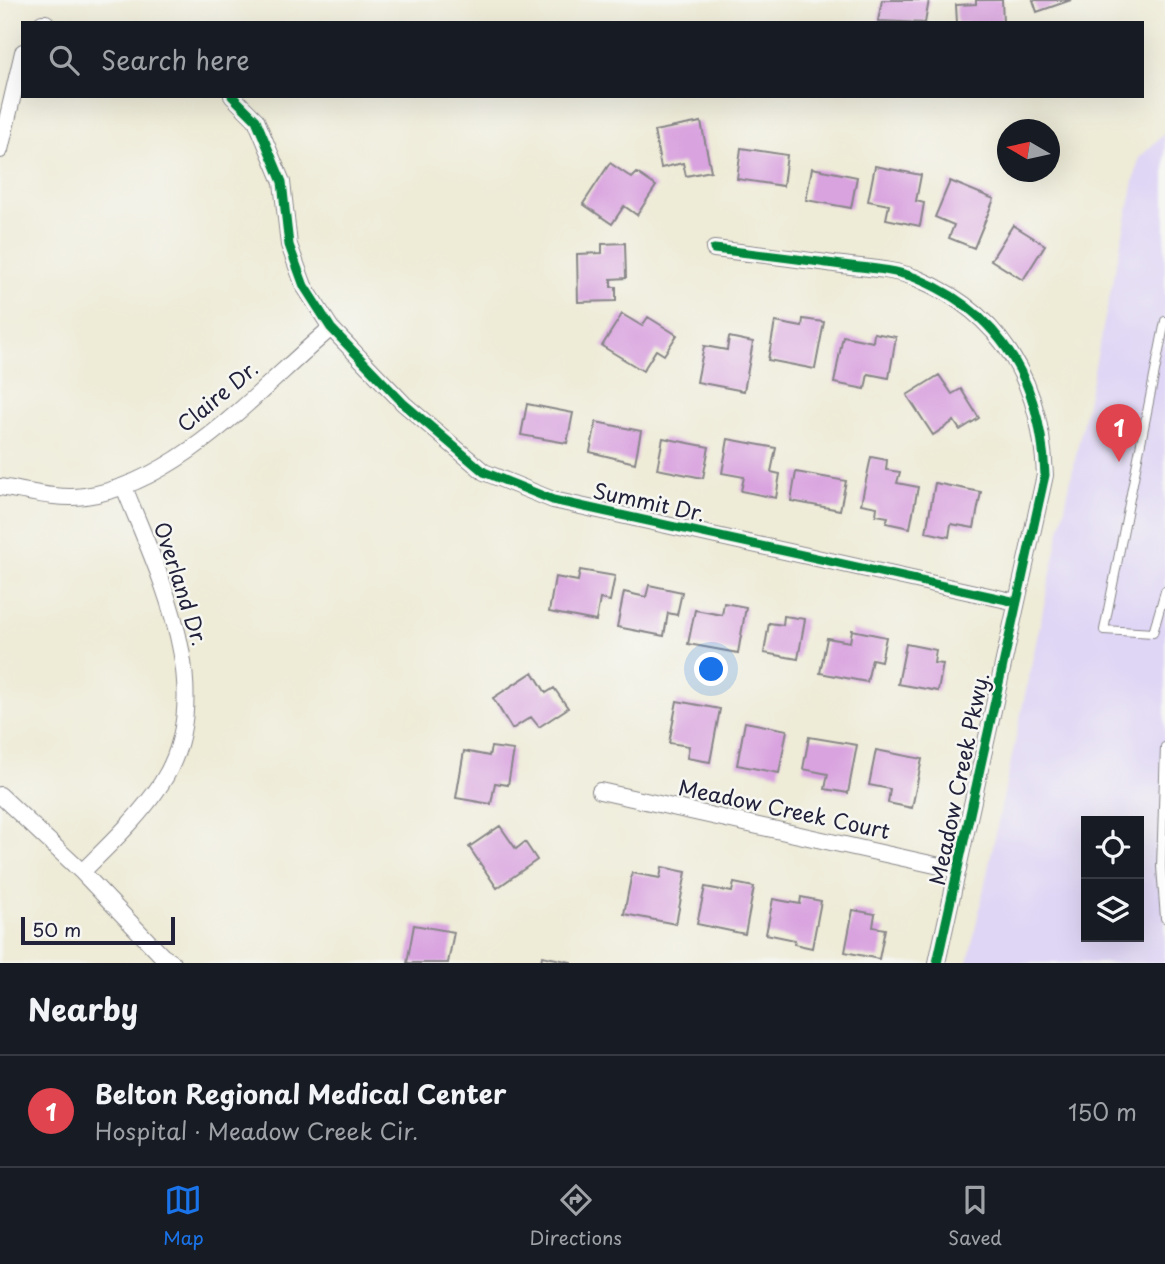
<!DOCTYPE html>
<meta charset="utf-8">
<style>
body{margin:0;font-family:"Playpen Sans",sans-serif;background:#20242c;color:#f1f3f6}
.controls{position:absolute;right:21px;bottom:21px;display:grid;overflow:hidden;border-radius:0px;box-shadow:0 7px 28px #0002}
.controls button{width:63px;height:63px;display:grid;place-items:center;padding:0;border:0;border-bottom:2px solid #363941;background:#171b24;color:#f1f3f6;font:35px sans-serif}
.compass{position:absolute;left:997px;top:119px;width:63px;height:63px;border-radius:50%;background:#171b24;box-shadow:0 7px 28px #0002;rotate:279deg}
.scale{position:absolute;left:21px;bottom:18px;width:154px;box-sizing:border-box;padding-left:7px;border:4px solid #22223b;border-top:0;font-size:19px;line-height:24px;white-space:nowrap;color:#22223b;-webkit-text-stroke:5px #f6f6f2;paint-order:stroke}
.you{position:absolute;left:712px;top:670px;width:24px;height:24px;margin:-18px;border:5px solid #fff;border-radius:50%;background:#1a73e8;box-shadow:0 0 0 10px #1a73e833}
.badge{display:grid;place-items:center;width:46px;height:46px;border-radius:50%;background:#1a73e8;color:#fff;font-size:23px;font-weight:700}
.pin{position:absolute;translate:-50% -58px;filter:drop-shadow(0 2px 4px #0008)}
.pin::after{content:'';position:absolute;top:37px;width:24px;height:21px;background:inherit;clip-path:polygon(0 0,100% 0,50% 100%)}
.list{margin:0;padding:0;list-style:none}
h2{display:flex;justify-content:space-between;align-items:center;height:91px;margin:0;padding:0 28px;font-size:30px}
h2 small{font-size:23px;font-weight:400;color:#9ea1a6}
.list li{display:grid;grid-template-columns:46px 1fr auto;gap:21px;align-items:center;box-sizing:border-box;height:112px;padding:0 28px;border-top:2px solid #363941}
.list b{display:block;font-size:26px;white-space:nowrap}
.list p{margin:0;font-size:23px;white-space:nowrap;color:#9ea1a6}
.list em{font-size:23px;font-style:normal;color:#9ea1a6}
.icon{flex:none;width:38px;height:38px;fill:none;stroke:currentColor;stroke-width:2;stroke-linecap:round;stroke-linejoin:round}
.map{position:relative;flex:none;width:1165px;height:963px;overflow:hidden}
.search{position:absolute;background:#171b24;box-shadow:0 7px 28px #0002;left:21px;right:21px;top:21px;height:77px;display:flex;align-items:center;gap:18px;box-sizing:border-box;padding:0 24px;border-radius:0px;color:#9ea1a6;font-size:26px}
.sheet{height:203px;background:#171b24}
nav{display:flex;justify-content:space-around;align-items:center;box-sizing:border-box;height:98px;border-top:2px solid #363941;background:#171b24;font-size:19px;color:#9ea1a6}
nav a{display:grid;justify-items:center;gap:4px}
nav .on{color:#1a73e8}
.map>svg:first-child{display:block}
.built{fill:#dfd5f5;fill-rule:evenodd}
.building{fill:#d9a3df}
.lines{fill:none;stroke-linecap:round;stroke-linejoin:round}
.lane-casing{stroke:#888689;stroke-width:10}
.street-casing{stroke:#888689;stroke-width:18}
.lane{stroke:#fff;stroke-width:8}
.street{stroke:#fff;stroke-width:16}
.cycleway-casing{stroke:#f6f6f2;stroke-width:13}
.cycleway{stroke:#00873e;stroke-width:9}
.labels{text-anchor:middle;stroke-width:5;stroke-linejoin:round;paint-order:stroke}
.street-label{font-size:21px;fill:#22223b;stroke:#f6f6f2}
</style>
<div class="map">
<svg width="1165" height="963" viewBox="0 0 1165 963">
<rect width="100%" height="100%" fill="#f6f6f2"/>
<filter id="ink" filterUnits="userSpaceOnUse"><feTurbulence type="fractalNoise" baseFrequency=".0143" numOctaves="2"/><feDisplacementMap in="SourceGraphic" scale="14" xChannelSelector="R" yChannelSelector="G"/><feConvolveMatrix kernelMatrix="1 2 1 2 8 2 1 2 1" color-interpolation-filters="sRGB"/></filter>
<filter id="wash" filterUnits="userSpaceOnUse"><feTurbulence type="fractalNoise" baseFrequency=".00686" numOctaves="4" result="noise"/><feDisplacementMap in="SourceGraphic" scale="28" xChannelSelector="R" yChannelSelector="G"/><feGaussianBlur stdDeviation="1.57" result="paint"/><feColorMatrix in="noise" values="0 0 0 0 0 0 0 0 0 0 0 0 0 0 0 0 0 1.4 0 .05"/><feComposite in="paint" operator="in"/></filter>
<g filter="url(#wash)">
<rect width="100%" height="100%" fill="#eeebd7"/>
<path class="built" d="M 1165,133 L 1165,963 L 968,963 L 1139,158 ZM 1086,821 L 1139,821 L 1139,937 L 1086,937 Z"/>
<g id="blocks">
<path class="building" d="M 882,0 L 929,0 L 925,23 L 878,21 Z
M 976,0 L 1002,0 L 1003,23 L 957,23 L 956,5 L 976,4 Z
M 1033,0 L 1071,0 L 1037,12 Z
M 701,122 L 711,171 L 686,176 L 683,163 L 661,168 L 654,131 Z
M 741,148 L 787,155 L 783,186 L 737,179 Z
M 610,163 L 632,178 L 637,173 L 656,186 L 637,215 L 624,206 L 612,224 L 583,204 Z
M 875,166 L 921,175 L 916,201 L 924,203 L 920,226 L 886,219 L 889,205 L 868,201 Z
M 812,168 L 857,177 L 851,208 L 806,200 Z
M 950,181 L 994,199 L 974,248 L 949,238 L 954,225 L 935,217 Z
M 1013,225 L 1045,245 L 1023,280 L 991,260 Z
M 625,243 L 626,278 L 611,279 L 611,287 L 616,287 L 616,301 L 578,302 L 577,254 L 602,253 L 602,244 Z
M 622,314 L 642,326 L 648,317 L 677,335 L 664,355 L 656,350 L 643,371 L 602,346 Z
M 803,319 L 824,322 L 815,369 L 768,360 L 775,322 L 802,327 Z
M 874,333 L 896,337 L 889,378 L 868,374 L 865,389 L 834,383 L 843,336 L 873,342 Z
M 729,337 L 753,342 L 744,391 L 697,382 L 704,346 L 727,350 Z
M 939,375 L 952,394 L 961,389 L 979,418 L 960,430 L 954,421 L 933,435 L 907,395 Z
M 527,404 L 573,413 L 567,443 L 521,435 Z
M 596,422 L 641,431 L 635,463 L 590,452 Z
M 663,438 L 709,447 L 703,478 L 657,469 Z
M 728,439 L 776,448 L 771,472 L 780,474 L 776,498 L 741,491 L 744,477 L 722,473 Z
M 871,457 L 887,460 L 886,470 L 900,472 L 897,483 L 918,487 L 910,528 L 886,523 L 888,517 L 876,515 L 877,507 L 861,504 Z
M 796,472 L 846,481 L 840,510 L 791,501 Z
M 935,483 L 981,492 L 974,528 L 951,524 L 949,537 L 926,532 Z
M 580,570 L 615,576 L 610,601 L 600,599 L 596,621 L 549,612 L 555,577 L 578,581 Z
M 649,585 L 682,592 L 677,615 L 668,613 L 664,636 L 617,627 L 624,592 L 646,597 Z
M 724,603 L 746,607 L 738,653 L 688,644 L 695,610 L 722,615 Z
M 784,616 L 805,619 L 798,659 L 764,653 L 769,623 L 783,625 Z
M 852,630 L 886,637 L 881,661 L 872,659 L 867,682 L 820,673 L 827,638 L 850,642 Z
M 906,644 L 936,650 L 934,663 L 943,664 L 938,691 L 898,684 Z
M 533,672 L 546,693 L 554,688 L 568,708 L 539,727 L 531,717 L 512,729 L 493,698 Z
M 677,701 L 720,709 L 710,762 L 687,758 L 689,746 L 669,743 Z
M 745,722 L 787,730 L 779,773 L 737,765 Z
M 809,737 L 857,745 L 848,793 L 825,789 L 828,774 L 803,769 Z
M 491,747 L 514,750 L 508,785 L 495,783 L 491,804 L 456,798 L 464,751 L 489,756 Z
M 876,750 L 922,759 L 912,808 L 888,803 L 890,789 L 869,785 Z
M 500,826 L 516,849 L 525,842 L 537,860 L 497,888 L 469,847 Z
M 662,867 L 686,872 L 676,924 L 624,914 L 632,873 L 660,878 Z
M 734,883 L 754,887 L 745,934 L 697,924 L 705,887 L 732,892 Z
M 801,897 L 821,901 L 812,948 L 794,944 L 795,940 L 766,934 L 773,899 L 800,904 Z
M 853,910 L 875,914 L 873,927 L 885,929 L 879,959 L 845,952 Z
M 414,925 L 454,932 L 448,963 L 407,963 Z
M 542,956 L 571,962 L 571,963 L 541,963 Z"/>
</g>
</g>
<g filter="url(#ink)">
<use href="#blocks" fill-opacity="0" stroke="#888689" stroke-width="2"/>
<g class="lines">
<defs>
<path id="lane" d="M 1165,321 L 1104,630 L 1153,633 L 1165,591
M 1165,747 L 1161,867 L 1165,918"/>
<path id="street" d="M 42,23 L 46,23
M 232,96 L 256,120 L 282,182 L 289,245 L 304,286 L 331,328 L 404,404 L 484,472 L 553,500 L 1016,602
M 0,150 L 23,52
M 714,249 C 757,254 799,259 842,265 C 866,268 893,269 916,278 C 1003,314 1041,383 1045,475 L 937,963
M 0,487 C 27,491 58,500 85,496 C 180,483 261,387 331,328
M 600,791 L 958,870
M 0,795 L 82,872 L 162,956 L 173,963
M 82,872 C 110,844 139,817 161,784 C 220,694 159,575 124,487"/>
</defs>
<use href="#lane" class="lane-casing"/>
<use href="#street" class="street-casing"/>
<use href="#lane" class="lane"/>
<use href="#street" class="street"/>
<defs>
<path id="cycleway" d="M 232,96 L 256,120 L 282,182 L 289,245 L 304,286 L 331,328 L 404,404 L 484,472 L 553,500 L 1016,602
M 714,249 C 757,254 799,259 842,265 C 866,268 893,269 916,278 C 1003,314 1041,383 1045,475 L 937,963"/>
</defs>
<use href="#cycleway" class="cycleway-casing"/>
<use href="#cycleway" class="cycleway"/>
</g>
</g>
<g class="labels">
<g class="street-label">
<text transform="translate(218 397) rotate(-40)" y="7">Claire Dr.</text>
<text transform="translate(649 503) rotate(12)" y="7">Summit Dr.</text>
<text transform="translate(180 584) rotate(72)" y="7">Overland Dr.</text>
<text transform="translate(960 779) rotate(-78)" y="7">Meadow Creek Pkwy.</text>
<text transform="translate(784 810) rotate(12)" y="7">Meadow Creek Court</text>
</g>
</g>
</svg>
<div class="controls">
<button><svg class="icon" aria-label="locate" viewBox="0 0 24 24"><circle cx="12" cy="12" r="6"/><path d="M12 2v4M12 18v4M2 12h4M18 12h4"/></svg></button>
<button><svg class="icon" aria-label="layers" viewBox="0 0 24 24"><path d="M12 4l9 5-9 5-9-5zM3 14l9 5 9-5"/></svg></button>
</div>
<svg class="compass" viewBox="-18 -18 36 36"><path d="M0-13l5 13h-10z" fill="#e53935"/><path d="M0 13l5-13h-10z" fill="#9ea1a6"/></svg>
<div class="scale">50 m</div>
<div class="you"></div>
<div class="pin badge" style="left:1119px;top:462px;background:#e0444e">1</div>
<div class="search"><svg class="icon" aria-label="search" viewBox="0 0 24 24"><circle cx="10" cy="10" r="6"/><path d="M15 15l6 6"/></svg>Search here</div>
</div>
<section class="sheet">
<h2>Nearby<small></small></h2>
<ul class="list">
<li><span class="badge" style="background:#e0444e">1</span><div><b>Belton Regional Medical Center</b><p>Hospital · Meadow Creek Cir.</p></div><em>150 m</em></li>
</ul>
</section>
<nav>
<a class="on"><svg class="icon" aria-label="map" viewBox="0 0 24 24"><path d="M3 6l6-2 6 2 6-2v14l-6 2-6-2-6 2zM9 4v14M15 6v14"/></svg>Map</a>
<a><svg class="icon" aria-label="directions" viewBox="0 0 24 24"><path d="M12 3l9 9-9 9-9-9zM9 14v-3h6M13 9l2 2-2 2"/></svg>Directions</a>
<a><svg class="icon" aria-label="saved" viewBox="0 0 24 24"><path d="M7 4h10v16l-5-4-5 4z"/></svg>Saved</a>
</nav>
